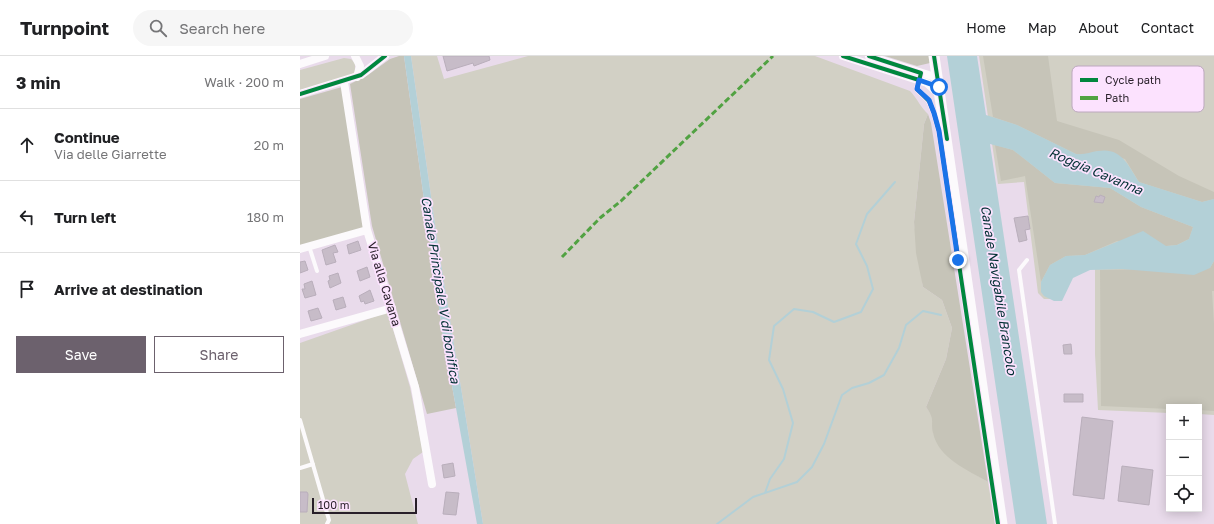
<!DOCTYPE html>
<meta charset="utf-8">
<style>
body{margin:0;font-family:"Golos Text",sans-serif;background:#f6f6f6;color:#202124}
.controls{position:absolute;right:12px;bottom:12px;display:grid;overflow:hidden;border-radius:0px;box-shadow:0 2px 10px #0003}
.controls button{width:36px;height:36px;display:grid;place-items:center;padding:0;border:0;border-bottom:1px solid #e0e0e0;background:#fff;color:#202124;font:20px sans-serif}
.scale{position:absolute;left:12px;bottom:10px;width:105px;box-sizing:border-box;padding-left:4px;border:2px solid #281f29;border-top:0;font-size:11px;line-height:14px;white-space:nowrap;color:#281f29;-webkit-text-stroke:3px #fce2fe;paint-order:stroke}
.stop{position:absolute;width:12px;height:12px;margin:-9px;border:3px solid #1a73e8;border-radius:50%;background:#fff}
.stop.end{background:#1a73e8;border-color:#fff;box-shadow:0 1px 4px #0008}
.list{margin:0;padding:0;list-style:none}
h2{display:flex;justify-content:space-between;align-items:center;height:52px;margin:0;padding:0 16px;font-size:17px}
h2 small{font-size:13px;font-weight:400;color:#757577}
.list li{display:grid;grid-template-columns:26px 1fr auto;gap:12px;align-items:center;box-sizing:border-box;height:72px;padding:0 16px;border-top:1px solid #e0e0e0}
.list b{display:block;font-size:15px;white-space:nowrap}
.list p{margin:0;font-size:13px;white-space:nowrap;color:#757577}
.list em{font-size:13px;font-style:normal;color:#757577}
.actions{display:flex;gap:8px;padding:12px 16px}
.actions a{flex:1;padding:9px 0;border:1px solid #6c616d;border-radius:0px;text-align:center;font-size:14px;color:#6c616d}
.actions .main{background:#6c616d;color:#fff}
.icon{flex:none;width:22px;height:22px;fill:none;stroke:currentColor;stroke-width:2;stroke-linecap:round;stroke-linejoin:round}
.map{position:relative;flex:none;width:914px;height:468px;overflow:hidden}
header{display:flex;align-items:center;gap:24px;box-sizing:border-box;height:56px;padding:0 20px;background:#fff;border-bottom:1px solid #e0e0e0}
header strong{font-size:19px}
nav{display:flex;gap:22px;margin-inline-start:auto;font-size:14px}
.search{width:280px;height:36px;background:#f6f6f6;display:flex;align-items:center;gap:10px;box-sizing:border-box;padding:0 14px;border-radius:22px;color:#757577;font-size:15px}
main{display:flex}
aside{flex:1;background:#fff}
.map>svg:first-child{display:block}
.green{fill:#d2d0c5}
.forest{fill:#c6c4b8}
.water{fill:#b3d0d7}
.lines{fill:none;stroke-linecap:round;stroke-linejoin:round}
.stream{stroke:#b3d0d7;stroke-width:2}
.building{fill:#c7bcc8;stroke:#b9aebb}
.lane{stroke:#fcfafc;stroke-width:4}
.street{stroke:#fcfafc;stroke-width:8}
.secondary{stroke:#fcfafc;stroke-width:11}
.quiet{stroke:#51a242;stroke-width:3;stroke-dasharray:6 3;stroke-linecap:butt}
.cycleway-casing{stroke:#fce2fe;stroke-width:6}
.cycleway{stroke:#00873e;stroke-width:4}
.route{stroke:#1a73e8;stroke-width:5}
.labels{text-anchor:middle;stroke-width:3.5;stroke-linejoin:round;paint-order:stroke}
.street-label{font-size:12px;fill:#281f29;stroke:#fce2fe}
.water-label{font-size:13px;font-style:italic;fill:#003033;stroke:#fce2fe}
.key{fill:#fce2fe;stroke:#bca8be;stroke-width:1}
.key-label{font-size:11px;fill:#281f29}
</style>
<header>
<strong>Turnpoint</strong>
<div class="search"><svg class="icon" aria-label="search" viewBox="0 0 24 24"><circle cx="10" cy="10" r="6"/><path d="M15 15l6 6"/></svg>Search here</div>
<nav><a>Home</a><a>Map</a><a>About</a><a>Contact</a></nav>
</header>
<main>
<aside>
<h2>3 min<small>Walk · 200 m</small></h2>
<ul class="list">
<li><svg class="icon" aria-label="ahead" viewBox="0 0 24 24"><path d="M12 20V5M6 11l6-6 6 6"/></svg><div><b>Continue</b><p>Via delle Giarrette</p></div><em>20 m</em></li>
<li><svg class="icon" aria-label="left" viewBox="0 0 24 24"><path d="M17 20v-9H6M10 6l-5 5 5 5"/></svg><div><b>Turn left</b></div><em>180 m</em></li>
<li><svg class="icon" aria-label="arrive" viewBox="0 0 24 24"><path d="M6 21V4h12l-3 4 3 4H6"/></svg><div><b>Arrive at destination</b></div></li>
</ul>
<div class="actions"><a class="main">Save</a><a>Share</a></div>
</aside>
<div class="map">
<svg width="914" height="468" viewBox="0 0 914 468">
<rect width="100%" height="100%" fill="#e9dbeb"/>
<path class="green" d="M 111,0 L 137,0 L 144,23 L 228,0 L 515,0 L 610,35 C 617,42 621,52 628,58 L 624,68 L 614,166 L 623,231 L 642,244 L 652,272 L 646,303 L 626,351 L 633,361 L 633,377 L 655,406 L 688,426 L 695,468 L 183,468 L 138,189 Z
M 679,0 L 914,0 L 914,359 L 899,358 L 899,351 L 869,351 L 869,357 L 798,354 L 795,298 L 795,212 L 778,212 L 751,243 L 744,243 L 738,237 L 724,126 L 698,128 Z
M 44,2 L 51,3 L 55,7 L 55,16 L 46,22 L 0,34 L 0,14 Z
M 88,256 L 110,331 L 123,396 L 113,403 L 105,418 L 118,468 L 0,468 L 0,287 Z"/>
<path class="forest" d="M 99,0 L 104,0 L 143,280 L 156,352 L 127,358 L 72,170 L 50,28 L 68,19 L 90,3 Z
M 585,0 L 629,0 L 630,7 L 617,10 Z
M 683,0 L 748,0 L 757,65 L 819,84 L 879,120 L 914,136 L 914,143 L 902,146 L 839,126 L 825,103 L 798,95 L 785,99 L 776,98 L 717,69 L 693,61 Z
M 42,31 L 65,172 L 0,191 L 0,43 Z
M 628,58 L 631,67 L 688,426 C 668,414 639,403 633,377 C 630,364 636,365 626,351 L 646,303 L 652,272 L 642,244 L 623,231 L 616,197 L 614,166 L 624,68 Z
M 695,89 L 713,94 L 755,127 L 810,132 L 841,151 L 893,171 L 889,183 L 877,189 L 866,190 L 817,185 L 785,199 L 766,200 L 750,209 L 741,226 L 725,120 L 701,125 Z
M 914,205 L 914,235 L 912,235 L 914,268 L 914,355 L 899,354 L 899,351 L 869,351 L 869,353 L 801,350 L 800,214 L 910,212 Z"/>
<path class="water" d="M 104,0 L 111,0 L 138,189 L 183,468 L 177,468 L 143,280 Z
M 647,0 L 677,0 L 686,59 L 717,69 L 776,98 C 785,99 790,96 798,95 C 821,91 828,109 839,126 L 902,146 L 914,143 L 914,205 L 910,212 L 894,219 L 822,213 L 790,214 L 773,222 L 762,245 L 754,245 L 744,240 L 741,236 L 741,226 L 750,209 L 766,200 L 785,199 L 843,175 L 866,190 L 877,189 L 889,183 L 893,171 L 841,151 L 810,132 L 755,127 L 713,94 L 690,88 L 747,468 L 716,468 Z"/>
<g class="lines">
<path class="stream" d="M 465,437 L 470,423 L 484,403 L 493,367 L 483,333 L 469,304 L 474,270 L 494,253 L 513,256 L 534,266 L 561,256 L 573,233 L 567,210 L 556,188 L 567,158 L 595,126
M 417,468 L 453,441 L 497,426 L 512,411 L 524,388 L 542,339 L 552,332 L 569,327 L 584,319 L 599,292 L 606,269 L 623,255 L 641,259"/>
</g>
<path class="building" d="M 143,0 L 189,0 L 190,4 L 174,10 L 173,7 L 147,15 Z
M 800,139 L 805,141 L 803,147 L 794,146 L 796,140 L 799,141 Z
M 728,160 L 730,173 L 725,174 L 727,184 L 719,186 L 714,162 Z
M 58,185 L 61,194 L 49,198 L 47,189 Z
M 35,189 L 38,196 L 33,197 L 36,206 L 26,209 L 22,194 Z
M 5,205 L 8,214 L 0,217 L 0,206 Z
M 67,211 L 70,221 L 60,225 L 57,215 Z
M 38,217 L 41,227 L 30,232 L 28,225 L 30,224 L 29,220 Z
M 12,225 L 16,239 L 5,242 L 2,233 L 5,233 L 4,228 Z
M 70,234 L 74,245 L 65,248 L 64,245 L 61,246 L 59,240 Z
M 43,241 L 46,251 L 36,254 L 33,244 Z
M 18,252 L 22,262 L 11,265 L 8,255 Z
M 771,288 L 772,298 L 764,298 L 763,289 Z
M 764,338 L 783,338 L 783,346 L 764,346 Z
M 782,361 L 813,365 L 804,443 L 773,439 Z
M 153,407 L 155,420 L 144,422 L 142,409 Z
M 822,410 L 853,414 L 849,449 L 818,445 Z
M 0,436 L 7,436 L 8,438 L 7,456 L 0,456 Z
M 146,436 L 159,437 L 156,459 L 143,458 Z"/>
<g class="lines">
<path class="lane" d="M 9,190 L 17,215
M 727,204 L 719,214 L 755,468
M 0,364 L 29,464 L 27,468
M 0,412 L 13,408"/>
<path class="street" d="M 55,0 L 60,10 L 57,21
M 543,0 L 627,27 L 640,39
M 569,0 L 638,22
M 0,8 L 25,0
M 44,26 L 67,174 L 115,331 L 132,428
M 0,38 L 61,19 L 85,0
M 0,193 L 67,174
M 0,278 L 92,252"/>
<path class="secondary" d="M 634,0 L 702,468"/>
<path class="quiet" d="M 262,201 L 300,162 L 321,145 L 473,0"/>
<defs>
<path id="cycleway" d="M 543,0 L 619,24
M 569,0 L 621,17 L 617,33 L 629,45 L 634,57 L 639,75 L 698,468
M 634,0 L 647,83
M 0,38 L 61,19 L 85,0"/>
</defs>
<use href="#cycleway" class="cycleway-casing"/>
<use href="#cycleway" class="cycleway"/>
</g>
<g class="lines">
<path class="route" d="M 639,31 L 619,24 L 617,33 L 629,44 L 634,57 L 639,75 L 658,204"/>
</g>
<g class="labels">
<g class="street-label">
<text transform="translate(84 228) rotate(73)" y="4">Via alla Cavana</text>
</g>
<g class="water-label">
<text transform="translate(796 115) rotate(23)" y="5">Roggia Cavanna</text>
<text transform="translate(141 234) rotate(81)" y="5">Canale Principale V di bonifica</text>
<text transform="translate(699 234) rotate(81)" y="5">Canale Navigabile Brancolo</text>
</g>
</g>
<rect x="772" y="10" width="132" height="46" rx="6" class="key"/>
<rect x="780" y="22" width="18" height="4" fill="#00873e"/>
<rect x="780" y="40" width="18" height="4" fill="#51a242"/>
<g class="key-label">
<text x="805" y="28">Cycle path</text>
<text x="805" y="46">Path</text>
</g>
</svg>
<div class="controls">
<button>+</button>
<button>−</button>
<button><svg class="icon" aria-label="locate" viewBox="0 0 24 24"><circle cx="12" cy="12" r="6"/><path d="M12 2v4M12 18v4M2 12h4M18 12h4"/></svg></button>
</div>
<div class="scale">100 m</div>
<div class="stop" style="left:639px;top:31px"></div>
<div class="stop end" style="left:658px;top:204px"></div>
</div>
</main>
